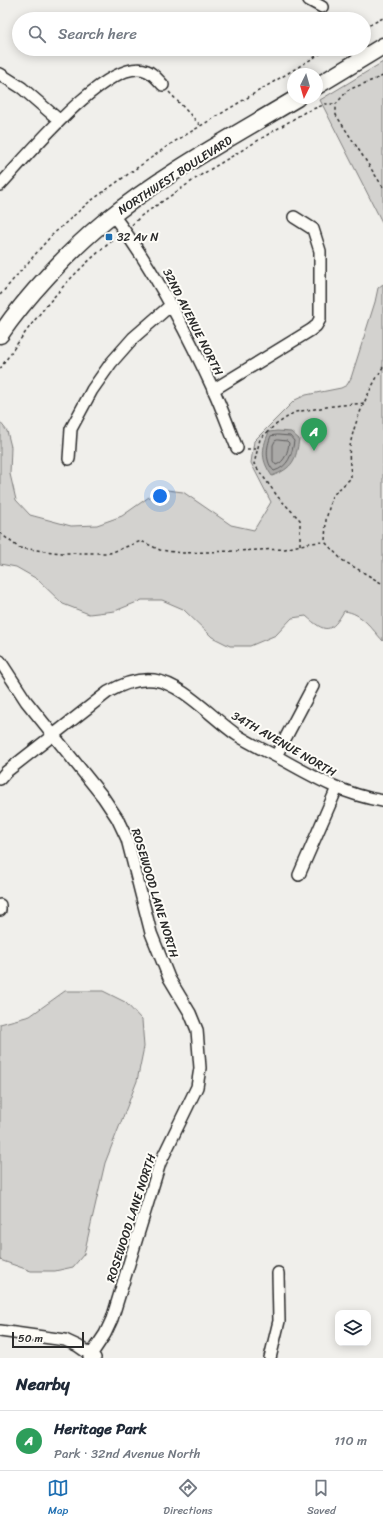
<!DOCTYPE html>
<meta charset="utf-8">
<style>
body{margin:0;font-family:Sriracha,sans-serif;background:#f2f2f3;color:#1f2937}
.controls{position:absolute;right:12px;bottom:12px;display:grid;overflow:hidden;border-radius:8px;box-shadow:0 2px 10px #0003}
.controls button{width:36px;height:36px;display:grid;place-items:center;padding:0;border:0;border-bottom:1px solid #e0e1e3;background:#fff;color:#1f2937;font:20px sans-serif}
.compass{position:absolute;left:287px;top:68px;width:36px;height:36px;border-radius:50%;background:#fff;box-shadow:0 2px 10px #0003;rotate:185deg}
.scale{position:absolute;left:12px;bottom:10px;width:72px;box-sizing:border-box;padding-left:4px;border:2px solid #2b2b2b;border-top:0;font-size:11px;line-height:14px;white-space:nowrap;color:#2b2b2b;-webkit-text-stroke:3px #fdfcf7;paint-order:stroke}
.you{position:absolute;left:160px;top:496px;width:14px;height:14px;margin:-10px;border:3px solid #fff;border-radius:50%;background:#1a73e8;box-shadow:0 0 0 6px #1a73e833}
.badge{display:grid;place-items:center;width:26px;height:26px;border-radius:50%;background:#1f6fb2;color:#fff;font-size:13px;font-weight:700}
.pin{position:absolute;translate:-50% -33px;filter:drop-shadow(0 1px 2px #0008)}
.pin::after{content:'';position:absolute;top:21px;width:14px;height:12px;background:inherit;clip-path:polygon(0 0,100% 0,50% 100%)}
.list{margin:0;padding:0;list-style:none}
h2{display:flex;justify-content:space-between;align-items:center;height:52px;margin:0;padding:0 16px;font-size:17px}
h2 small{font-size:13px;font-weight:400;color:#747a83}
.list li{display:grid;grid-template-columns:26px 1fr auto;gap:12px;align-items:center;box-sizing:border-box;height:60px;padding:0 16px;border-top:1px solid #e0e1e3}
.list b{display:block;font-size:15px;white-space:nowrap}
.list p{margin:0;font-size:13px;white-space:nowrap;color:#747a83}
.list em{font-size:13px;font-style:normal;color:#747a83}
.icon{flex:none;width:22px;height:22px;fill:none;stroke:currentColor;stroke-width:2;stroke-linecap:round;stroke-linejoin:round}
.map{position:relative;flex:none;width:383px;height:1358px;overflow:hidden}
.search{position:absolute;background:#fff;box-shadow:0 2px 10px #0003;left:12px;right:12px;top:12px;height:44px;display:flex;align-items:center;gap:10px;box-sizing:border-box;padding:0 14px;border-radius:22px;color:#747a83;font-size:15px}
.sheet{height:112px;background:#fff}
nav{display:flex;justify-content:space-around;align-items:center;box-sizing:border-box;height:56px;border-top:1px solid #e0e1e3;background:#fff;font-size:11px;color:#747a83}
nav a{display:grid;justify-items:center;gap:2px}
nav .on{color:#1f6fb2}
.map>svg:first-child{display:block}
.green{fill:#d3d2cf;stroke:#7f7e7d}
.water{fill:#aaa9a7;stroke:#777775}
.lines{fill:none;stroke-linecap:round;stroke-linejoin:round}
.shore{stroke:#5e5d5d;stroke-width:1}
.street-casing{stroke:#2b2b2b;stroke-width:14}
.secondary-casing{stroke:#2b2b2b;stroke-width:19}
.path{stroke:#2b2b2b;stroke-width:1.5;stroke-dasharray:3 3;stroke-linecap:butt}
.street{stroke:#fdfcf7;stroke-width:11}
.secondary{stroke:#fdfcf7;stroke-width:16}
.poi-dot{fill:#1f6fb2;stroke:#fdfcf7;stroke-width:1.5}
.labels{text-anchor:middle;stroke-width:4;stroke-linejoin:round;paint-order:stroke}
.street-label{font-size:12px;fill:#2b2b2b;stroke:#fdfcf7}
.poi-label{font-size:12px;fill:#2b2b2b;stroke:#fdfcf7;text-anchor:start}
</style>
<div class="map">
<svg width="383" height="1358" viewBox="0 0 383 1358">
<rect width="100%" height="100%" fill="#f0efeb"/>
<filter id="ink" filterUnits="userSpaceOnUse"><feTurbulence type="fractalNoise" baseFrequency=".025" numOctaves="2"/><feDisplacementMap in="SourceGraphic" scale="8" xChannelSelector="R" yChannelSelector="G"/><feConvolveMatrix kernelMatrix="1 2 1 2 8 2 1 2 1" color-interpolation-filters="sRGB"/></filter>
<g filter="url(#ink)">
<path class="green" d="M 383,62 L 383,224 L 320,100 Z
M 383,284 L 383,641 C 371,628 362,613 344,611 C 331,634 325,633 306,616 L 292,618 L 276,635 L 250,646 L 230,646 L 212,637 L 183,609 L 162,600 L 142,600 L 115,611 L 89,614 L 63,604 L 37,579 L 16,567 L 0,564 L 0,422 L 7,431 L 11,447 L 10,474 L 16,500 L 30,515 L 71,526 L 97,525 L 122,516 L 149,497 L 167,490 L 183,492 L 231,525 L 254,530 L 271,502 L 251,463 L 254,441 L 295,400 L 306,395 L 341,388 L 347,385 L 351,378 L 375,302 L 378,288 Z
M 65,991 L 103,991 L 125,1002 L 142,1020 L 144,1047 L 137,1081 L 105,1163 L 84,1254 L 73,1267 L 55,1271 L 31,1271 L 0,1260 L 0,1024 L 30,1016 Z"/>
<path class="water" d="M 277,431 L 291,432 L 299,439 C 296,460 293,468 272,476 C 261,460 261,450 269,432 Z"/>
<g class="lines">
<path class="shore" d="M 278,435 L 290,436 L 294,441 C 292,455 288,467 274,471 C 265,462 266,447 271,436 Z
M 278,440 L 287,441 L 289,443 C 288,451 285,462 276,465 L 273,461 L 273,445 L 275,441 Z"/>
<defs>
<path id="street" d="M 309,0 L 322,7
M 0,74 L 22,88 L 59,120
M 0,185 C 24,160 109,54 147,71 C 153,73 159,81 163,85
M 113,215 C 154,269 185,328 213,389 C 222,408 229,429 237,448
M 213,390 L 311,330 L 316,326 L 320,319 L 320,251 L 313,229 L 294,217
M 69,459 L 71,429 L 92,390 L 111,363 L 133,338 L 171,305
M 0,661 L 26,701 L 103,797 L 117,818 L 127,839 L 151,933 L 169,978 L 190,1013 L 197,1030 L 200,1068 L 197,1087 L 160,1163 L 112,1319 L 105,1334 L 89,1358
M 276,756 L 313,686
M 0,779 L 6,772 L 108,692 C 122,684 137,678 154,680 C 183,684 212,718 237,735 C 252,745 269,752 285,761 C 317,779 346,795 383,801
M 299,875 L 337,788
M 0,905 L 0,910
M 0,1331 L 65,1340 L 78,1346 L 95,1358
M 270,1358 L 279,1321 L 278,1273"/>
<path id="secondary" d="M 317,86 L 383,46
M 0,335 C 25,298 69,251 104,222 C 163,174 232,137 297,98"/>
</defs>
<use href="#street" class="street-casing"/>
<use href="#secondary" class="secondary-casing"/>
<path class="path" d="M 364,28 L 383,18
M 383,76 L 348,90 L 336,104 L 336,115 L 383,187
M 169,92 L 201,126
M 132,225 L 141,216 L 201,175 L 305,112 L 326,104 L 336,104
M 0,295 L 51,236 L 88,203 L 169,145 L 328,49
M 383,367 C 370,388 353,423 350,447 C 348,457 351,468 351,478 L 332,496 L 326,520 L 325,542 L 342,560 L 383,584
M 0,369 C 32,320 70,273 116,238
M 247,449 L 259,449
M 0,533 L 19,548 L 62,553 L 110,553 L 141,541 L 160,550 L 182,553 L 285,549 L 309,543 L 325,542
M 300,545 L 300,520 L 278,497 L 254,464 L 260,439 L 274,426 L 295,412 L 333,406 L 365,403"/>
<use href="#street" class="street"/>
<use href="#secondary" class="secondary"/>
</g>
</g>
<rect class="poi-dot" x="105" y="233" width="8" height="8" rx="2"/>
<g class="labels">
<g class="street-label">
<text transform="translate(175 175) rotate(-33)" y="4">NORTHWEST BOULEVARD</text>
<text transform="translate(193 322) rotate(63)" y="4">32ND AVENUE NORTH</text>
<text transform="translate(284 744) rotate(30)" y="4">34TH AVENUE NORTH</text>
<text transform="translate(155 893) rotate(73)" y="4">ROSEWOOD LANE NORTH</text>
<text transform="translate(131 1218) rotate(-72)" y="4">ROSEWOOD LANE NORTH</text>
</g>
<g class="poi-label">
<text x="117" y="241">32 Av N</text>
</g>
</g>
</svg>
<div class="controls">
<button><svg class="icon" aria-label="layers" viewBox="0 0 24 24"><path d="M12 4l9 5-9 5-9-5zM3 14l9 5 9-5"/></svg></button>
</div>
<svg class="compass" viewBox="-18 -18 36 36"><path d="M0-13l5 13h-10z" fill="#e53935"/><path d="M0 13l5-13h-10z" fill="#747a83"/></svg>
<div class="scale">50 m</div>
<div class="you"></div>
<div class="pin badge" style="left:314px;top:451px;background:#2e9e5b">A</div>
<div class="search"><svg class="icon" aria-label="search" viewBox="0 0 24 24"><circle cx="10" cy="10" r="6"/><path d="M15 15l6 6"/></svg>Search here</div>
</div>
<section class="sheet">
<h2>Nearby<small></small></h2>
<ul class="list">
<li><span class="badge" style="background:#2e9e5b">A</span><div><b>Heritage Park</b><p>Park · 32nd Avenue North</p></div><em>110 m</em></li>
</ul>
</section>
<nav>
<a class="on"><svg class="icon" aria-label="map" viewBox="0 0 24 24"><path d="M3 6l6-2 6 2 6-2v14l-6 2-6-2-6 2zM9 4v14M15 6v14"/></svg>Map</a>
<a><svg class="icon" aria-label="directions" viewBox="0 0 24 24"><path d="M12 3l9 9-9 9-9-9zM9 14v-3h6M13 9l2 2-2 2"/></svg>Directions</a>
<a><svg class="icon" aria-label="saved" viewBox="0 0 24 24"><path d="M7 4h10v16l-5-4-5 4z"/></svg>Saved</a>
</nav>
